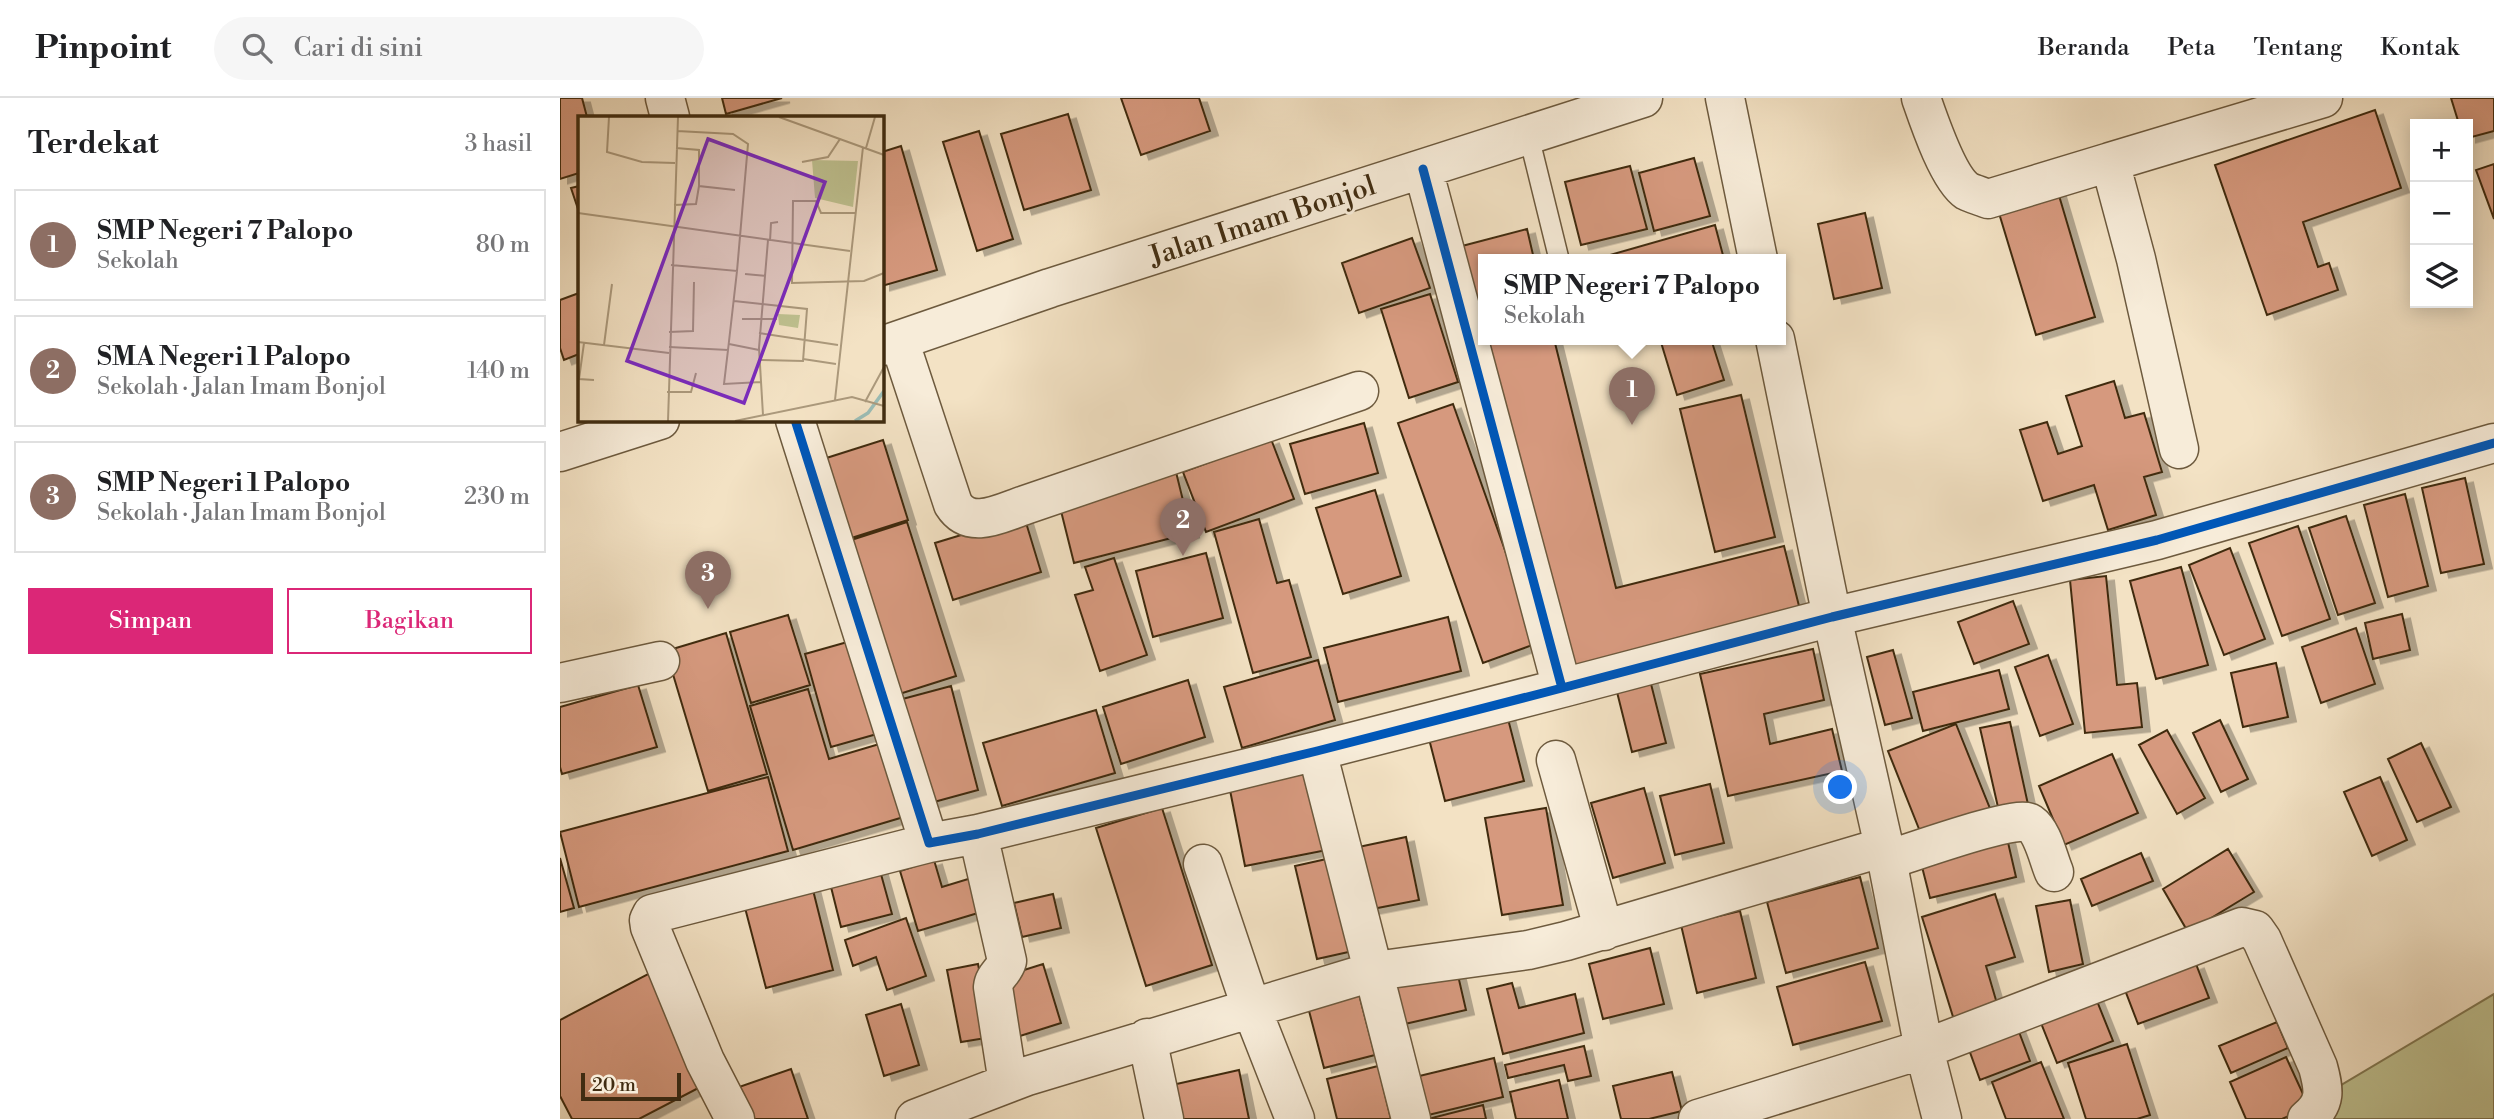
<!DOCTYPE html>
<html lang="id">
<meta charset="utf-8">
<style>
body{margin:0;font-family:"Libre Bodoni",serif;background:#f6f6f6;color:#202124}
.controls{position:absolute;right:21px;top:21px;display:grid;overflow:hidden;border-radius:0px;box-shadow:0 4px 18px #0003}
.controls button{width:63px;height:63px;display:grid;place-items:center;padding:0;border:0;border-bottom:2px solid #e0e0e0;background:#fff;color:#202124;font:35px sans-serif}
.scale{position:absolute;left:21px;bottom:18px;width:100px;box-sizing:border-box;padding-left:7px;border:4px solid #402c11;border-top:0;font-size:19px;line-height:24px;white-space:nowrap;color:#402c11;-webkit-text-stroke:5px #f7ecd9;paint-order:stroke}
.you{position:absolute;left:1281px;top:690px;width:24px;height:24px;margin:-18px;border:5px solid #fff;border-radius:50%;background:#1a73e8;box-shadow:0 0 0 10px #1a73e833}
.badge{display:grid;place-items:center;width:46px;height:46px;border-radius:50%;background:#db2777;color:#fff;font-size:23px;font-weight:700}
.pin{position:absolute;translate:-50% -58px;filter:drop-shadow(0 2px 4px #0008)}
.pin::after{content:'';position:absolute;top:37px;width:24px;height:21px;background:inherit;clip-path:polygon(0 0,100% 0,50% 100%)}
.popup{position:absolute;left:918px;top:156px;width:308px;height:91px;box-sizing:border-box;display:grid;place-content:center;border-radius:0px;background:#fff;filter:drop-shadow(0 2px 5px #0005);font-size:23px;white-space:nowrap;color:#757577}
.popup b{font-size:26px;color:#202124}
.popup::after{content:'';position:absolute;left:50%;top:100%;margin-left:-14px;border:14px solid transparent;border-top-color:#fff}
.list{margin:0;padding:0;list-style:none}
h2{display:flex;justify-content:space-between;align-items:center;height:91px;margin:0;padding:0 28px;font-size:30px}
h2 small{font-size:23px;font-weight:400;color:#757577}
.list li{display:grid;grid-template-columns:46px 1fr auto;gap:21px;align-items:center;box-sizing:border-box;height:112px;margin:0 14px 14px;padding:0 14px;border:2px solid #e0e0e0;border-radius:0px}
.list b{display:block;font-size:26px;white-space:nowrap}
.list p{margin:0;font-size:23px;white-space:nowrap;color:#757577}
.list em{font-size:23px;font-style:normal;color:#757577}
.actions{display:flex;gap:14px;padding:21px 28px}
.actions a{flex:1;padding:16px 0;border:2px solid #db2777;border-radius:0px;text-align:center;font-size:24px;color:#db2777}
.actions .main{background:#db2777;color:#fff}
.icon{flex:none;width:38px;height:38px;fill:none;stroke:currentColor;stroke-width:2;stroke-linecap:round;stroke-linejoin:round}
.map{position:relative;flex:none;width:1934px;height:1021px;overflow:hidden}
header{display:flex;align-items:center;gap:42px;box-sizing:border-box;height:98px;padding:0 35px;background:#fff;border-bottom:2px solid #e0e0e0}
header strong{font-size:33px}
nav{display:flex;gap:38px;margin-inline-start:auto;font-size:24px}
.search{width:490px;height:63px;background:#f6f6f6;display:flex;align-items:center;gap:18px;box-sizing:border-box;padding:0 24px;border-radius:38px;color:#757577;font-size:26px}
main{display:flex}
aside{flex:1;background:#fff}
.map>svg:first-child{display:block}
.green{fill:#bfc291;stroke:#807751;stroke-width:2}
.building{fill:#d6997e;stroke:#402c11;stroke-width:2;filter:url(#shadow)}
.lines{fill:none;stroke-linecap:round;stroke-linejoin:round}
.lane-casing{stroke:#6d5a3e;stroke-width:22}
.street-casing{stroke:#6d5a3e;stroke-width:41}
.lane{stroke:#f7ecd9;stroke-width:19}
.street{stroke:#f7ecd9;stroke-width:38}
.cycleway-casing{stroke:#f7ecd9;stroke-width:13}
.cycleway{stroke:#0057b8;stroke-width:9}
.labels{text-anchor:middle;stroke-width:6;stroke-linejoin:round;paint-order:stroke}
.street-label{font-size:28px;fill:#402c11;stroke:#f7ecd9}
.inset-river{fill:none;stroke:#9bbdb6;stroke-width:3.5}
.inset-road{fill:none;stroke:#ab997c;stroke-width:2}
.view{fill:#7b2cbf;fill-opacity:0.15;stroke:#7b2cbf;stroke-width:3.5}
.inset-edge{fill:none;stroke:#402c11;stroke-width:3.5}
</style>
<header>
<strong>Pinpoint</strong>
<div class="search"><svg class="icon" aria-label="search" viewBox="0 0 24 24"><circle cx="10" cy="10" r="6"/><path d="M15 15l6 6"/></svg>Cari di sini</div>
<nav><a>Beranda</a><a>Peta</a><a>Tentang</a><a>Kontak</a></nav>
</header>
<main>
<aside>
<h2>Terdekat<small>3 hasil</small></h2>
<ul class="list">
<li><span class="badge" style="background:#8d6e63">1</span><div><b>SMP Negeri 7 Palopo</b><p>Sekolah</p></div><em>80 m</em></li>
<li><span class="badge" style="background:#8d6e63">2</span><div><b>SMA Negeri 1 Palopo</b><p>Sekolah · Jalan Imam Bonjol</p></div><em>140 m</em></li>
<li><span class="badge" style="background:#8d6e63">3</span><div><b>SMP Negeri 1 Palopo</b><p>Sekolah · Jalan Imam Bonjol</p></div><em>230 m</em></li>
</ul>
<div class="actions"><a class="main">Simpan</a><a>Bagikan</a></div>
</aside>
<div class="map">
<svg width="1934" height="1021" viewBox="0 0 1934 1021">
<defs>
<filter id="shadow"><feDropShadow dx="8" dy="4.5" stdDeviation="0" flood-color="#0004"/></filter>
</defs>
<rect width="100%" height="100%" fill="#f3e2c4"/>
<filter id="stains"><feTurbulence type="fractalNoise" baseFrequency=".00286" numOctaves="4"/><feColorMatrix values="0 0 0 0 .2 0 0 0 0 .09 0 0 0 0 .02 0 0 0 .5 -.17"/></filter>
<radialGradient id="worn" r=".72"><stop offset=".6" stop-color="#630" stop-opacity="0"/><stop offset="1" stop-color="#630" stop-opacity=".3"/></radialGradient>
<path class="green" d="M 1934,896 L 1934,1021 L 1771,1021 L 1778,989 Z"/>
<path class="building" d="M 0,0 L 22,0 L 27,19 L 19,19 L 19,75 L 0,81 Z
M 162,0 L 222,0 L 166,16 Z
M 561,0 L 639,0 L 650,33 L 581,57 Z
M 1891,0 L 1934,0 L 1934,33 L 1908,40 L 1908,26 L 1899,26 Z
M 1815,12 L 1841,90 L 1743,124 L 1758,169 L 1769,165 L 1778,192 L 1707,217 L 1655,67 Z
M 508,16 L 531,92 L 464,112 L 441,36 Z
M 419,33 L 453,141 L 417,153 L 383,44 Z
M 341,48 L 377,172 L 322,188 L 322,54 Z
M 1134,60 L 1150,118 L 1094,133 L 1079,75 Z
M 1934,66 L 1934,121 L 1916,72 Z
M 1070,68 L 1087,131 L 1021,147 L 1005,84 Z
M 1495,84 L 1535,219 L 1476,237 L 1435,102 Z
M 19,88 L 19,114 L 11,90 Z
M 1305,115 L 1322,190 L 1274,201 L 1258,126 Z
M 1155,127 L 1164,161 L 1036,161 Z
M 967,131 L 974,161 L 923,161 L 923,231 L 902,148 Z
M 852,140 L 870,190 L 799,215 L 782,165 Z
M 19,195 L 19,256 L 4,262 L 0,250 L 0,202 Z
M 870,196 L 898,284 L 849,300 L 821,211 Z
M 926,241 L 994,241 L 1056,490 L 1224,448 L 1240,512 L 1008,570 Z
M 1100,241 L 1151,241 L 1164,282 L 1117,297 Z
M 1554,283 L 1565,320 L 1584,315 L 1602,374 L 1584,379 L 1596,417 L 1548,432 L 1534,387 L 1483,403 L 1460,332 L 1487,324 L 1498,356 L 1522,348 L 1506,298 Z
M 1181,297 L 1215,439 L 1155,454 L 1120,311 Z
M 893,306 L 978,545 L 923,565 L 838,325 Z
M 804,325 L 818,375 L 745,396 L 730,346 Z
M 711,341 L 734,401 L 646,434 L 623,374 Z
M 323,342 L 348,422 L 282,443 L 257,363 Z
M 616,374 L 631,435 L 514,465 L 499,405 Z
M 1905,380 L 1924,466 L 1881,475 L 1862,390 Z
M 815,392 L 841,478 L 783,496 L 756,410 Z
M 1845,396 L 1868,488 L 1828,499 L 1804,407 Z
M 464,418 L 481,474 L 393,502 L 375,445 Z
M 1786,418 L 1815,505 L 1778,517 L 1749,430 Z
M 699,421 L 717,485 L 729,482 L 751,559 L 693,575 L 654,434 Z
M 347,424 L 396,578 L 330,599 L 282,445 Z
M 1738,428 L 1770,521 L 1722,538 L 1689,445 Z
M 1670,450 L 1705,541 L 1664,557 L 1629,467 Z
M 646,455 L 663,520 L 593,539 L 576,473 Z
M 554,460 L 587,557 L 540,573 L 515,497 L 533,492 L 525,469 Z
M 1621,469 L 1648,567 L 1596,581 L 1570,483 Z
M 1546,478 L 1557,587 L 1577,585 L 1582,629 L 1525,635 L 1510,482 Z
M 1453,503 L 1469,546 L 1414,566 L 1398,524 Z
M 1842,516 L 1850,552 L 1813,561 L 1805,525 Z
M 228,517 L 250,587 L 191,605 L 170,534 Z
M 888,519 L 901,573 L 778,604 L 764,550 Z
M 1796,530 L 1815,586 L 1761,605 L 1742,549 Z
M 166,535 L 207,676 L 148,693 L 106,553 Z
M 298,541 L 324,634 L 271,649 L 245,556 Z
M 1253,551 L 1264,602 L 1204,616 L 1210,646 L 1272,631 L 1282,673 L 1168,698 L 1140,576 Z
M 1333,552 L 1352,620 L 1325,627 L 1307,559 Z
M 1488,557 L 1513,626 L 1480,638 L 1455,569 Z
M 758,562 L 775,622 L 682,650 L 664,589 Z
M 1716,565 L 1728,619 L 1683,629 L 1671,575 Z
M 1439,572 L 1449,611 L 1363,633 L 1353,594 Z
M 628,582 L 645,639 L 561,666 L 543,609 Z
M 1090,582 L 1106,645 L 1072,654 L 1056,590 Z
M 78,587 L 97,649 L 2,676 L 0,669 L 0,609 Z
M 391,588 L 418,692 L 363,707 L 335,603 Z
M 248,591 L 269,661 L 326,644 L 347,718 L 233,752 L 190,608 Z
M 536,612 L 555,675 L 442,708 L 423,645 Z
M 947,617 L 964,683 L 885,703 L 868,637 Z
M 1660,622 L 1688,681 L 1661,694 L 1633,635 Z
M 1450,624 L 1469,711 L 1440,718 L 1420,630 Z
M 1396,626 L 1433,718 L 1365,746 L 1328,653 Z
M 1607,632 L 1645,700 L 1617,716 L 1579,647 Z
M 1861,645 L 1891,709 L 1857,724 L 1828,661 Z
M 1552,656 L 1578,715 L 1504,747 L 1479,688 Z
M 750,665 L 767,752 L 685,768 L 668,682 Z
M 208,679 L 228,753 L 19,809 L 0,734 Z
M 1820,679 L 1847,742 L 1812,758 L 1784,694 Z
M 1150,686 L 1164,745 L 1115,757 L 1100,698 Z
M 1084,690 L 1105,765 L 1053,780 L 1031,705 Z
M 602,710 L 652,867 L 586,888 L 536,730 Z
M 986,710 L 1003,807 L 942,817 L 925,720 Z
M 846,739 L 859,802 L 802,813 L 789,751 Z
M 1447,740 L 1456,779 L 1370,800 L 1360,761 Z
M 1668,751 L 1694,794 L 1628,834 L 1603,791 Z
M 1581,755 L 1593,783 L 1532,808 L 1521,781 Z
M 780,758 L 802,851 L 757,861 L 735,768 Z
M 0,760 L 14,810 L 0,814 Z
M 374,762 L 382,789 L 418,778 L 428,812 L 358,833 L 340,773 Z
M 319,769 L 332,816 L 281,829 L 269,781 Z
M 1300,779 L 1318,850 L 1226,875 L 1207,804 Z
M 252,788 L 273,872 L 206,890 L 184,806 Z
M 493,796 L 501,830 L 462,839 L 454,805 Z
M 1435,796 L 1455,859 L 1426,868 L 1438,909 L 1394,922 L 1362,819 Z
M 1510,802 L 1523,866 L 1489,874 L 1476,808 Z
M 1180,813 L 1196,880 L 1137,895 L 1121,827 Z
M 346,820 L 366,878 L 327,892 L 316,859 L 293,868 L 285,842 Z
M 1090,850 L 1104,906 L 1043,921 L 1029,866 Z
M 1305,864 L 1322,923 L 1233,947 L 1217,889 Z
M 418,866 L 432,939 L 401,944 L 387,872 Z
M 483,866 L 501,925 L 460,938 L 442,879 Z
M 1636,866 L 1649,900 L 1578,926 L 1565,892 Z
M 897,873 L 906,912 L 836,928 L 827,889 Z
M 90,875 L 148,985 L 79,1021 L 12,1021 L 0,998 L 0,922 Z
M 952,885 L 959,910 L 1015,896 L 1024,935 L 943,956 L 927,891 Z
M 1533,893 L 1553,943 L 1497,965 L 1477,915 Z
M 799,896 L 815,957 L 764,970 L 748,909 Z
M 341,906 L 359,967 L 324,978 L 306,917 Z
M 1717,924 L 1728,950 L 1671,975 L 1659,948 Z
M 1456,926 L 1470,963 L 1420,982 L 1407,946 Z
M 1567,946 L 1590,1017 L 1577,1021 L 1526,1021 L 1508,965 Z
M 1024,948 L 1031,978 L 1008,983 L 1004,967 L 948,980 L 945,967 Z
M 1726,959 L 1749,1009 L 1722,1021 L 1686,1021 L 1670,984 Z
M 934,960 L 943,999 L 860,1019 L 851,980 Z
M 1481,964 L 1504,1021 L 1446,1021 L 1432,984 Z
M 818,968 L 831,1021 L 777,1021 L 767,981 Z
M 231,971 L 248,1021 L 187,1021 L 176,990 Z
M 679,972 L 689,1021 L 619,1021 L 612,987 Z
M 1112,974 L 1122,1013 L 1089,1021 L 1061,1021 L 1053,988 Z
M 999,982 L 1008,1021 L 956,1021 L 950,994 Z
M 923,1007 L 926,1021 L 868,1021 Z"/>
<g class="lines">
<defs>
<path id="lane" d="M 968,35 L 999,161"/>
<path id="street" d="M 105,0 L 110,19
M 1165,0 L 1198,161
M 1361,0 C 1369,23 1388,80 1407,93 C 1413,96 1421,98 1428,101 L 1550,64
M 863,71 L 1002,590 L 1272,519 L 1597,442 L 1934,345
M 1215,241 L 1272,519 L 1327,762 L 1364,951 L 1382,1021
M 339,242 L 393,406 C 410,433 441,415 465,407 L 799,293
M 322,248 L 490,190 L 1083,0
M 235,322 L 369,745 L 418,736 L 757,653 L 1002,590
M 1619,351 L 1576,161 L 1550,64 L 1763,0
M 0,354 L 100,322
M 0,585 L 100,563
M 757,653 L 851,1021
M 996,662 L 1044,833
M 418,736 L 447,863 C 444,874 434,878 433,889 L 448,985
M 1327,762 C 1348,756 1457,716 1470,725 C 1483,734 1488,760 1494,774
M 643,766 L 691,909 L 735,1021
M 587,940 L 604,1021
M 175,1021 L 145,963 L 90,829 L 89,822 L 92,816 L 369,745
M 355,1021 L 467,978 L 815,873 L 968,852 L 1006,843 L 1324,749
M 1138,1021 L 1364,951 L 1682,829 L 1695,832 L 1702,842 L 1758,969 C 1764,991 1767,1005 1747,1021"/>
</defs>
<use href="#lane" class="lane-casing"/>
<use href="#street" class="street-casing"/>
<use href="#lane" class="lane"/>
<use href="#street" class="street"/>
<defs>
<path id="cycleway" d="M 863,71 L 1002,590 L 1272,519 L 1597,442 L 1934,345
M 235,322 L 369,745 L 418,736 L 757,653 L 1002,590"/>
</defs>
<use href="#cycleway" class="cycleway-casing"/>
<use href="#cycleway" class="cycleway"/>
</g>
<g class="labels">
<g class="street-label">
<text transform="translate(702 122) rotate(-18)" y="10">Jalan Imam Bonjol</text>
</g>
</g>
<g transform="translate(18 18)">
<rect width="306" height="306" fill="#f3e2c4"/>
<path d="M 234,44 L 280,45 L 275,91 L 237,82 ZM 200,198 L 222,199 L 220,212 L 201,209 Z" fill="#bfc291"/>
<path class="inset-river" d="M 277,305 L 290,297 L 306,275"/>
<path class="inset-road" d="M 31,1 L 29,36 L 64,46 L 97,47M 201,1 L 306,39M 98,32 L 121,34 L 121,70 L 157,74M 288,32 L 297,1M 224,46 L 250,41 L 262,23M 96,89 L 118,88 L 121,70M 0,97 L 272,135M 277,97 L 243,97 L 238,85 L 215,85 L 214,167 L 286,165 L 306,157M 192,125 L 193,107 L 200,106M 93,149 L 159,155 L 170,28 L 155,18 L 99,15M 167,158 L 188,160M 156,185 L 229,193 L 225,245 L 181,244M 164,203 L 199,203M 91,216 L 115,215 L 116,166M 181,217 L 260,229M 0,226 L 91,237M 6,227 L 1,263 L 16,264M 151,228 L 181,234M 26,229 L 34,168M 91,231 L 150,234 L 159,155M 150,234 L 146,268 L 183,266M 225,243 L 258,248M 89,276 L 113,276 L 118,257M 257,284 L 285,31M 287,286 L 306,251M 185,299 L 181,232 L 190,124M 90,305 L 100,1M 157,305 L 274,281 L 306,290"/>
<path class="view" d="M 130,23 L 247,66 L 166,287 L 49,245 Z"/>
<rect width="306" height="306" class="inset-edge"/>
</g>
<rect width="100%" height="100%" filter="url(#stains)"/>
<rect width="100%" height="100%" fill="url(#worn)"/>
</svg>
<div class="controls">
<button>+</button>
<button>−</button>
<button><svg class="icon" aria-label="layers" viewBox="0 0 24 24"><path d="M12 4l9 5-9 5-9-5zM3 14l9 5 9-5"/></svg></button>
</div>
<div class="scale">20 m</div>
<div class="you"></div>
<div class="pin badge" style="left:1072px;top:327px;background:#8d6e63">1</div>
<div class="popup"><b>SMP Negeri 7 Palopo</b>Sekolah</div>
<div class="pin badge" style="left:623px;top:458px;background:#8d6e63">2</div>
<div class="pin badge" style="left:148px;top:511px;background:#8d6e63">3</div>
</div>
</main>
